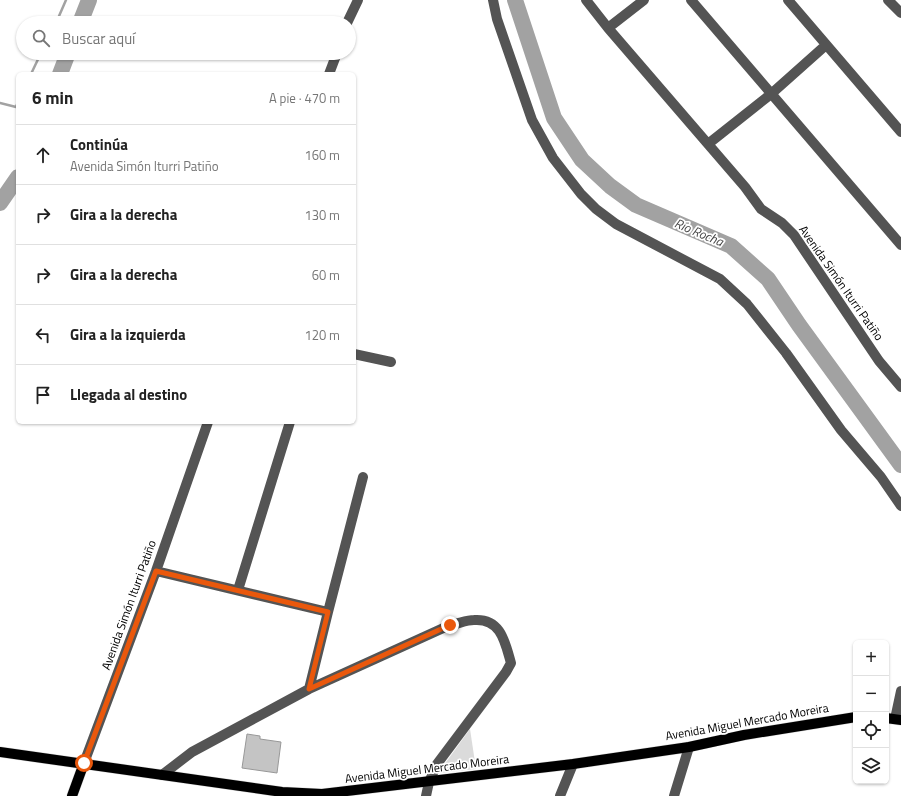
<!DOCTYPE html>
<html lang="es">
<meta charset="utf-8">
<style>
body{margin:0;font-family:"Titillium Web",sans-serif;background:#f6f6f6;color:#222}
.controls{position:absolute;right:12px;bottom:12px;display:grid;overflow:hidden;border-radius:6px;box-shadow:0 1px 3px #0004}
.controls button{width:36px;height:36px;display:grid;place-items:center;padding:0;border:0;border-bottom:1px solid #e0e0e0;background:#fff;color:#222;font:20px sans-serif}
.stop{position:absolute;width:12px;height:12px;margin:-9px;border:3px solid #ea580c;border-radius:50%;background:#fff}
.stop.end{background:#ea580c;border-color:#fff;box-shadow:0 1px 4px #0008}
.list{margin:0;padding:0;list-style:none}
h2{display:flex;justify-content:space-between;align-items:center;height:52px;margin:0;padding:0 16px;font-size:17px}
h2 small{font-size:13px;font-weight:400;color:#767676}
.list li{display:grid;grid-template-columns:26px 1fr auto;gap:12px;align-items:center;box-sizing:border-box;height:60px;padding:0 16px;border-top:1px solid #e0e0e0}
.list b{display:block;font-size:15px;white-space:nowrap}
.list p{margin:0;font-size:13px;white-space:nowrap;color:#767676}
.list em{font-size:13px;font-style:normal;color:#767676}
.icon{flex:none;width:22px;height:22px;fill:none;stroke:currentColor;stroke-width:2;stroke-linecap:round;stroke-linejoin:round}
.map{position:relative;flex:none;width:901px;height:796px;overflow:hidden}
.search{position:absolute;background:#fff;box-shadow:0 1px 3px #0004;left:16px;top:16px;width:340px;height:44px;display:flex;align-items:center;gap:10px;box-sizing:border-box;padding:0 14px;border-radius:22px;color:#767676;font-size:15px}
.panel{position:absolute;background:#fff;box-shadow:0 1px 3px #0004;left:16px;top:72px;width:340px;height:352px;border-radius:6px}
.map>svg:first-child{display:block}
.green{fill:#dbdbdb}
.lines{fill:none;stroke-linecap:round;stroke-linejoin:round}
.stream{stroke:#a2a2a2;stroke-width:2.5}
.river{stroke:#a2a2a2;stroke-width:16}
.building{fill:#c4c4c4;stroke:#989898}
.major-casing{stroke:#dbdbdb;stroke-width:11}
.minor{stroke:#545454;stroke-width:10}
.major{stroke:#000;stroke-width:10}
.route{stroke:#ea580c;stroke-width:5}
.labels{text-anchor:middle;stroke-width:3.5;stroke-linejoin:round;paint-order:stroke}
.street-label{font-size:12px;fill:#000;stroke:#fff}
.water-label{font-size:13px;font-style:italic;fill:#434343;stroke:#fff}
</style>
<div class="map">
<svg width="901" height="796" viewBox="0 0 901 796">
<rect width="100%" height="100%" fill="#fff"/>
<path class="green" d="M 470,729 L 476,769 L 440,773 L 441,769 Z"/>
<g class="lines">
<path class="stream" d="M 56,23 L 66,0
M 31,74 L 41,53
M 0,103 L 16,107 L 18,102"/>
<path class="river" d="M 515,0 L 554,118 L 582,160 L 610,186 L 636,205 L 731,246 L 768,279 L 799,325 L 901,465
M 80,23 L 89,0
M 60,74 L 68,53
M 0,203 L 18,177"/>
</g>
<path class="building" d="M 247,734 L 260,736 L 260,739 L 281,742 L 277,773 L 242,768 Z"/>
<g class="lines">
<defs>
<path id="major" d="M 886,718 L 901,720
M 0,752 L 282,792 L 322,794 L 573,764 L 689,747 L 744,735 L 856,717
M 72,796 L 84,763"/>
</defs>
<use href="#major" class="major-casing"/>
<path class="minor" d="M 493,0 L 497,19 L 532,120 L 553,158 L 581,194 L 596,209 L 616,224 L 720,279 L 747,304 L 786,353 L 841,430 L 881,477 L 901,506
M 586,0 L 608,28 L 745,187 L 761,209 L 782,223 L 794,235 L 879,361 L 901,387
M 691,0 L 901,245
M 788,0 L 901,132
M 888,0 L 901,13
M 347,23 L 358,0
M 608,28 L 644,0
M 329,74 L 337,53
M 708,144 L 771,94 L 826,45
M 354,354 L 391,362
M 156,571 L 328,612
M 238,590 L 290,422
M 309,689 L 328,612 L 363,477
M 895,719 L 901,691
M 84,763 L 156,571 L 208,422
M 162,775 L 192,752 L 309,689 L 450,625 C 458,624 466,620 474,620 C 501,618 505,642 511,663 L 506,672 L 437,764 L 429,782 L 426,796
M 560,796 L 573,764
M 674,796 L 689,747"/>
<use href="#major" class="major"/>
</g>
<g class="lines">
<path class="route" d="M 84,763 L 156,571 L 328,612 L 309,689 L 450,625"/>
</g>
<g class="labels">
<g class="street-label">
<text transform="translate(841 283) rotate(55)" y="4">Avenida Simón Iturri Patiño</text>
<text transform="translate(129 605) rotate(-70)" y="4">Avenida Simón Iturri Patiño</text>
<text transform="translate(747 722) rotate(-10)" y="4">Avenida Miguel Mercado Moreira</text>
<text transform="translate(427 769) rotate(-7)" y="4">Avenida Miguel Mercado Moreira</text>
</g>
<g class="water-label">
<text transform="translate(699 232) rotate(23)" y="5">Río Rocha</text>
</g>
</g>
</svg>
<div class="controls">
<button>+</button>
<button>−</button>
<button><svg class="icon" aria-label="locate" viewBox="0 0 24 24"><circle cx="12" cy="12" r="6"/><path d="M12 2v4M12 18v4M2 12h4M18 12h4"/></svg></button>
<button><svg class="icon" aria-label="layers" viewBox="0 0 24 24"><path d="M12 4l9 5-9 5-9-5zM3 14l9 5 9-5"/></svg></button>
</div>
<div class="stop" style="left:84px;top:763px"></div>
<div class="stop end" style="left:450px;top:625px"></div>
<div class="search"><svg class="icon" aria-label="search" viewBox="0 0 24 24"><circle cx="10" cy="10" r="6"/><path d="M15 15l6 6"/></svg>Buscar aquí</div>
<section class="panel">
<h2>6 min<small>A pie · 470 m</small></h2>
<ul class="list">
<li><svg class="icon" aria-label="ahead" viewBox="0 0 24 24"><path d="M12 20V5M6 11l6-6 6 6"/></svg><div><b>Continúa</b><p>Avenida Simón Iturri Patiño</p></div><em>160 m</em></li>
<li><svg class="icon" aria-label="right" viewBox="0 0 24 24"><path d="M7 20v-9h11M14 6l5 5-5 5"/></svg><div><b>Gira a la derecha</b></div><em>130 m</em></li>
<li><svg class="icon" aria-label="right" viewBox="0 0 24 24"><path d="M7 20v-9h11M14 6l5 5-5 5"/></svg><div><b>Gira a la derecha</b></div><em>60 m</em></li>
<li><svg class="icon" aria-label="left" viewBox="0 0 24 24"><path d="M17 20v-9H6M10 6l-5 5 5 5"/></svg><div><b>Gira a la izquierda</b></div><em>120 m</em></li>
<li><svg class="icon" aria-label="arrive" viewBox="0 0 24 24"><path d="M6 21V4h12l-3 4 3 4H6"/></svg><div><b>Llegada al destino</b></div></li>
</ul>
</section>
</div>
